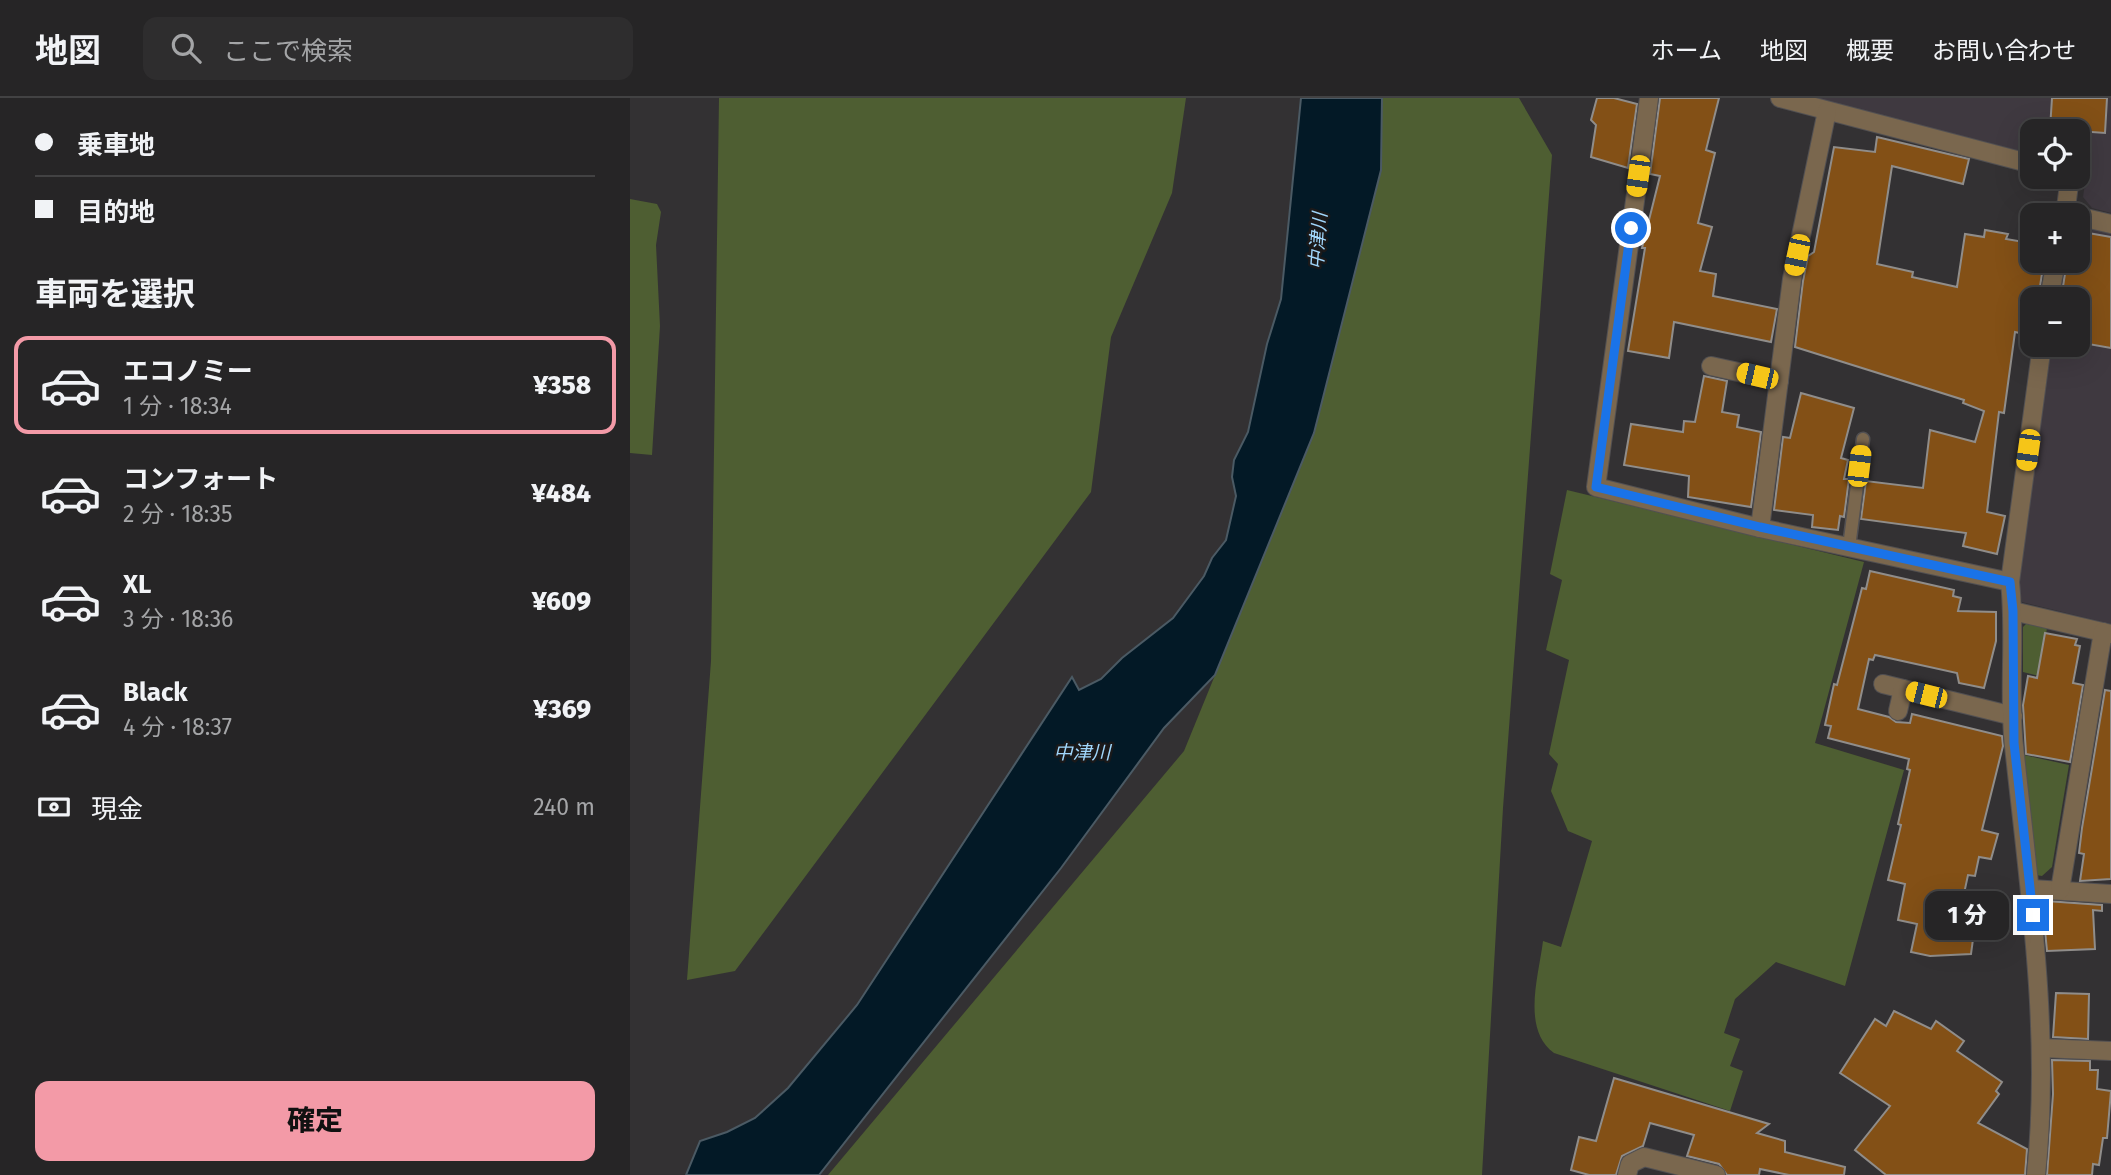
<!DOCTYPE html>
<html lang="ja">
<meta charset="utf-8">
<style>
:root{--surface:#262526;--page:#2e2d2e;--text:#f1f3f6;--muted:#a4a5a7;--line:#424243;--accent:#f39aa7}
body{margin:0;font-family:"Fira Sans","Noto Sans JP",sans-serif;background:var(--page);color:var(--text);height:100vh;display:flex;flex-direction:column;font-size:26px;white-space:nowrap}
*{box-sizing:border-box;margin:0}
p{font-size:23px;color:var(--muted)}
.icon{flex:none;width:38px;height:38px;fill:none;stroke:currentColor;stroke-width:2;stroke-linecap:round;stroke-linejoin:round}
.map{position:relative;flex:1;overflow:hidden}
.panel{display:flex;flex-direction:column;background:var(--surface);width:630px}
.panel>*{flex:none}
.hud{display:grid;align-content:center;height:154px;padding:0 35px;background:var(--surface)}
.controls{position:absolute;left:1390px;top:21px;display:grid;gap:14px}
.controls a{display:grid;place-items:center;width:70px;height:70px;border-radius:14px;background:var(--surface);box-shadow:0 7px 28px #0002,0 0 0 2px var(--line);font-size:35px}
.end{position:absolute;width:32px;height:32px;margin:-16px;border:9px solid #1a73e8;background:#fff;box-shadow:0 0 0 4px #fff}
.from{border-radius:50%}
.bubble{position:absolute;height:49px;border-radius:14px;background:var(--surface);box-shadow:0 7px 28px #0002,0 0 0 2px var(--line);font-size:23px;font-weight:800;line-height:49px;text-align:center}
.car{position:absolute;width:21px;height:42px;margin:-21px -10px;border-radius:9px;box-shadow:0 0 5px 2px #0007;background:linear-gradient(#f5c518 24%,#345 0 40%,#f5c518 0 76%,#345 0 86%,#f5c518 0)}
.hud b{display:flex;align-items:center;gap:24px;height:66px;font-size:26px}
.hud b+b{border-top:2px solid var(--line)}
.hud i{width:18px;height:18px;background:var(--text)}
ul{padding:0;list-style:none}
li{display:flex;align-items:center;gap:21px;height:98px;margin:0 14px 10px;padding:0 21px;border:4px solid transparent;border-radius:14px}
li div{flex:1}
li b{display:block;font-size:26px}
li em{font-style:normal;font-weight:800}
li.current{border-color:var(--accent)}
li>.icon{width:63px;height:63px;stroke-width:1.5}
h2{padding:0 35px;font-size:32px;line-height:84px}
.pay{display:flex;align-items:center;gap:18px;height:77px;padding:0 35px;font-size:26px}
.pay p{margin-inline-start:auto}
.primary-button{display:flex;gap:14px;margin-top:auto;padding:14px 35px}
.primary-button a{flex:1;height:80px;border-radius:14px;background:var(--accent);color:#111;font-size:28px;font-weight:800;line-height:80px;text-align:center}
header{display:flex;align-items:center;gap:42px;box-sizing:border-box;height:98px;padding:0 35px;background:var(--surface);border-bottom:2px solid var(--line)}
header strong{font-size:33px}
nav{display:flex;gap:38px;margin-inline-start:auto;font-size:24px}
.search{width:490px;height:63px;background:var(--page);display:flex;align-items:center;gap:18px;box-sizing:border-box;padding:0 24px;border-radius:14px;color:var(--muted);font-size:26px}
main{display:flex;flex:1;min-height:0}
.map>svg:first-child{display:block}
.built{fill:#3f3940}
.green{fill:#4e5e32}
.water{fill:#031926;stroke:#4b5a64;stroke-width:2}
.building{fill:#835016;stroke:#908d8a;stroke-width:2}
.lines{fill:none;stroke-linecap:round;stroke-linejoin:round}
.lane-casing{stroke:#525052;stroke-width:15}
.street-casing{stroke:#525052;stroke-width:20}
.lane{stroke:#7a674e;stroke-width:12}
.street{stroke:#7a674e;stroke-width:18}
.route{stroke:#1a73e8;stroke-width:9}
.labels{text-anchor:middle;dominant-baseline:central;stroke-width:5;stroke-linejoin:round;paint-order:stroke}
.water-label{font-size:19px;font-style:italic;fill:#a0d6fb;stroke:#1a191a}
</style>
<header>
<strong>地図</strong>
<div class="search"><svg class="icon" aria-label="search" viewBox="0 0 24 24"><circle cx="10" cy="10" r="6"/><path d="M15 15l6 6"/></svg>ここで検索</div>
<nav><a>ホーム</a><a>地図</a><a>概要</a><a>お問い合わせ</a></nav>
</header>
<main>
<section class="panel">
<div class="hud">
<b><i class="from"></i>乗車地</b>
<b><i></i>目的地</b>
</div>
<h2>車両を選択</h2>
<ul>
<li class="current"><svg class="icon" aria-label="car" viewBox="0 0 24 24"><path d="M5 17H2v-5l4-1 3-4h7l3 4 3 1v5h-3M9 17h6M6 11h13"/><circle cx="7" cy="17" r="2"/><circle cx="17" cy="17" r="2"/></svg><div><b>エコノミー</b><p>1 分 · 18:34</p></div><em>¥358</em></li>
<li><svg class="icon" aria-label="car" viewBox="0 0 24 24"><path d="M5 17H2v-5l4-1 3-4h7l3 4 3 1v5h-3M9 17h6M6 11h13"/><circle cx="7" cy="17" r="2"/><circle cx="17" cy="17" r="2"/></svg><div><b>コンフォート</b><p>2 分 · 18:35</p></div><em>¥484</em></li>
<li><svg class="icon" aria-label="car" viewBox="0 0 24 24"><path d="M5 17H2v-5l4-1 3-4h7l3 4 3 1v5h-3M9 17h6M6 11h13"/><circle cx="7" cy="17" r="2"/><circle cx="17" cy="17" r="2"/></svg><div><b>XL</b><p>3 分 · 18:36</p></div><em>¥609</em></li>
<li><svg class="icon" aria-label="car" viewBox="0 0 24 24"><path d="M5 17H2v-5l4-1 3-4h7l3 4 3 1v5h-3M9 17h6M6 11h13"/><circle cx="7" cy="17" r="2"/><circle cx="17" cy="17" r="2"/></svg><div><b>Black</b><p>4 分 · 18:37</p></div><em>¥369</em></li>
</ul>
<div class="pay"><svg class="icon" aria-label="cash" viewBox="0 0 24 24"><path d="M3 7h18v10H3z"/><circle cx="12" cy="12" r="2"/></svg>現金<p>240 m</p></div>
<div class="primary-button"><a>確定</a></div>
</section>
<div class="map">
<svg width="1481" height="1077" viewBox="0 0 1481 1077">
<rect width="100%" height="100%" fill="#333133"/>
<g class="built">
<path d="M 1184,0 L 1481,0 L 1481,115 L 1462,110 L 1453,99 L 1457,71 L 1447,68 L 1447,33 L 1402,33 L 1402,56 Z"/>
<path d="M 1447,124 L 1481,133 L 1481,526 L 1392,504 L 1387,482 L 1421,247 L 1447,247 L 1447,201 L 1427,201 L 1433,163 L 1447,163 Z"/>
</g>
<g class="green">
<path d="M 89,0 L 556,0 L 542,95 L 481,239 L 461,394 L 105,873 L 57,882 L 81,563 Z"/>
<path d="M 752,0 L 889,0 L 922,57 L 873,710 L 852,1077 L 198,1077 L 554,653 L 684,335 L 751,72 Z"/>
<path d="M 0,101 L 27,106 L 31,114 L 26,147 L 30,228 L 22,357 L 0,355 Z"/>
<path d="M 937,392 L 1234,464 L 1185,645 L 1274,672 L 1215,888 L 1146,864 L 1105,901 L 1094,935 L 1110,941 L 1100,968 L 1113,973 L 1100,1013 L 924,955 C 891,931 909,877 913,843 L 931,849 L 962,743 L 938,733 L 921,693 L 928,666 L 919,656 L 939,562 L 916,552 L 932,482 L 920,476 Z"/>
<path d="M 1397,525 L 1417,530 L 1409,578 L 1393,574 L 1393,529 Z"/>
<path d="M 1394,657 L 1439,667 L 1422,769 L 1412,778 L 1406,777 Z"/>
</g>
<path class="water" d="M 671,0 L 752,0 L 751,72 L 684,335 L 585,577 L 534,630 L 431,770 L 189,1077 L 56,1077 L 70,1043 L 97,1034 L 125,1020 L 158,990 L 227,907 L 442,579 L 449,592 L 471,581 L 492,560 L 543,520 L 574,478 L 582,460 L 596,442 L 606,398 L 602,379 L 604,362 L 618,334 L 637,246 L 651,201 Z"/>
<g class="building">
<path d="M 967,0 L 984,0 L 1007,6 L 998,70 L 961,59 L 966,27 L 961,22 Z"/>
<path d="M 1030,0 L 1089,0 L 1076,52 L 1085,55 L 1068,125 L 1082,129 L 1070,173 L 1086,176 L 1083,198 L 1147,211 L 1141,244 L 1044,224 L 1039,260 L 998,253 L 1015,150 L 1012,150 L 1030,78 L 1020,76 Z"/>
<path d="M 1422,0 L 1477,0 L 1475,35 L 1420,31 Z"/>
<path d="M 1247,39 L 1339,61 L 1333,86 L 1262,68 L 1247,166 L 1283,174 L 1282,179 L 1327,189 L 1335,136 L 1354,139 L 1355,132 L 1378,136 L 1376,141 L 1400,145 L 1397,163 L 1414,163 L 1408,201 L 1400,201 L 1394,236 L 1385,234 L 1374,315 L 1369,314 L 1357,414 L 1375,418 L 1367,456 L 1333,448 L 1336,435 L 1231,421 L 1236,383 L 1293,390 L 1300,332 L 1345,344 L 1354,313 L 1333,305 L 1334,302 L 1165,249 L 1173,183 L 1178,158 L 1184,154 L 1204,49 L 1245,54 Z"/>
<path d="M 1447,133 L 1481,139 L 1481,250 L 1447,244 L 1447,201 L 1431,201 L 1437,163 L 1447,163 Z"/>
<path d="M 1074,278 L 1097,283 L 1092,314 L 1109,317 L 1107,329 L 1131,334 L 1121,409 L 1058,399 L 1059,378 L 994,367 L 1001,326 L 1053,334 L 1054,323 L 1065,324 Z"/>
<path d="M 1171,295 L 1224,310 L 1211,360 L 1218,362 L 1214,381 L 1219,381 L 1214,419 L 1210,418 L 1208,432 L 1182,429 L 1183,417 L 1144,412 L 1153,339 L 1160,340 Z"/>
<path d="M 1240,473 L 1324,492 L 1323,498 L 1331,500 L 1328,513 L 1366,514 L 1366,543 L 1354,590 L 1329,585 L 1327,575 L 1245,557 L 1243,562 L 1239,561 L 1228,611 L 1259,619 L 1266,624 L 1280,625 L 1282,616 L 1372,638 L 1373,648 L 1352,732 L 1368,736 L 1361,761 L 1349,759 L 1345,778 L 1338,777 L 1327,828 L 1344,834 L 1341,856 L 1300,858 L 1281,854 L 1287,826 L 1268,822 L 1275,786 L 1258,782 L 1271,727 L 1268,726 L 1280,672 L 1277,671 L 1279,661 L 1198,640 L 1201,628 L 1195,627 L 1204,586 L 1207,587 L 1232,490 L 1236,491 Z"/>
<path d="M 1415,535 L 1447,541 L 1445,547 L 1450,548 L 1443,585 L 1453,587 L 1440,664 L 1396,656 L 1393,607 L 1398,578 L 1407,580 Z"/>
<path d="M 1475,592 L 1481,593 L 1481,781 L 1450,783 L 1454,756 L 1449,755 L 1452,730 Z"/>
<path d="M 1416,803 L 1472,807 L 1472,813 L 1463,812 L 1465,851 L 1417,853 L 1413,812 Z"/>
<path d="M 1426,895 L 1459,896 L 1458,941 L 1423,939 Z"/>
<path d="M 1264,913 L 1301,931 L 1306,923 L 1334,943 L 1327,953 L 1372,984 L 1366,993 L 1369,996 L 1348,1025 L 1397,1051 L 1395,1077 L 1256,1077 L 1225,1052 L 1260,1008 L 1210,975 L 1245,921 L 1256,928 Z"/>
<path d="M 1422,962 L 1460,963 L 1460,972 L 1468,972 L 1467,991 L 1481,993 L 1477,1040 L 1473,1040 L 1469,1067 L 1463,1066 L 1462,1077 L 1417,1077 L 1423,996 Z"/>
<path d="M 984,980 L 1139,1026 L 1127,1035 L 1155,1043 L 1155,1054 L 1215,1069 L 1214,1077 L 1159,1077 L 1130,1071 L 1129,1077 L 1097,1077 L 1089,1066 L 1057,1058 L 1064,1037 L 1020,1025 L 1013,1048 L 992,1058 L 986,1077 L 959,1077 L 941,1072 L 949,1039 L 966,1043 Z"/>
</g>
<g class="lines">
<defs>
<path id="lane" d="M 1219,449 L 1233,341"/>
<g id="street">
<path d="M 1019,0 L 966,389 L 1130,430 L 1380,484"/>
<path d="M 1150,0 L 1402,66"/>
<path d="M 1435,117 L 1440,79"/>
<path d="M 1447,118 L 1481,126"/>
<path d="M 1419,201 L 1426,163"/>
<path d="M 1081,268 L 1149,283"/>
<path d="M 1130,430 L 1162,181 L 1197,13"/>
<path d="M 1383,513 L 1481,536"/>
<path d="M 1253,586 L 1383,618"/>
<path d="M 1268,613 L 1273,591"/>
<path d="M 1401,791 L 1481,796"/>
<path d="M 1430,792 L 1473,534"/>
<path d="M 1411,950 L 1481,953"/>
<path d="M 997,1077 L 1000,1066 L 1014,1059 L 1086,1077"/>
<path d="M 1406,1077 C 1421,934 1399,790 1384,648 C 1378,594 1386,538 1380,484 L 1412,247"/>
</g>
</defs>
<use href="#lane" class="lane-casing"/>
<use href="#street" class="street-casing"/>
<use href="#lane" class="lane"/>
<use href="#street" class="street"/>
</g>
<g class="lines">
<path class="route" d="M 1001,130 L 966,389 L 1130,429 L 1380,484 L 1383,513 L 1384,645 L 1403,817"/>
</g>
<g class="labels">
<g class="water-label">
<text transform="translate(688 143) rotate(-86)">中津川</text>
<text x="452" y="654">中津川</text>
</g>
</g>
</svg>
<div class="controls">
<a><svg class="icon" aria-label="locate" viewBox="0 0 24 24"><circle cx="12" cy="12" r="6"/><path d="M12 2v4M12 18v4M2 12h4M18 12h4"/></svg></a>
<a>+</a>
<a>−</a>
</div>
<i class="end from" style="left:1001px;top:130px"></i>
<i class="end" style="left:1403px;top:817px"></i>
<div class="bubble" style="left:1295px;top:793px;width:84px">1 分</div>
<i class="car" style="left:1008px;top:78px;rotate:188deg"></i>
<i class="car" style="left:1167px;top:157px;rotate:192deg"></i>
<i class="car" style="left:1127px;top:278px;rotate:283deg"></i>
<i class="car" style="left:1398px;top:352px;rotate:188deg"></i>
<i class="car" style="left:1229px;top:368px;rotate:7deg"></i>
<i class="car" style="left:1296px;top:597px;rotate:284deg"></i>
</div>
</main>
